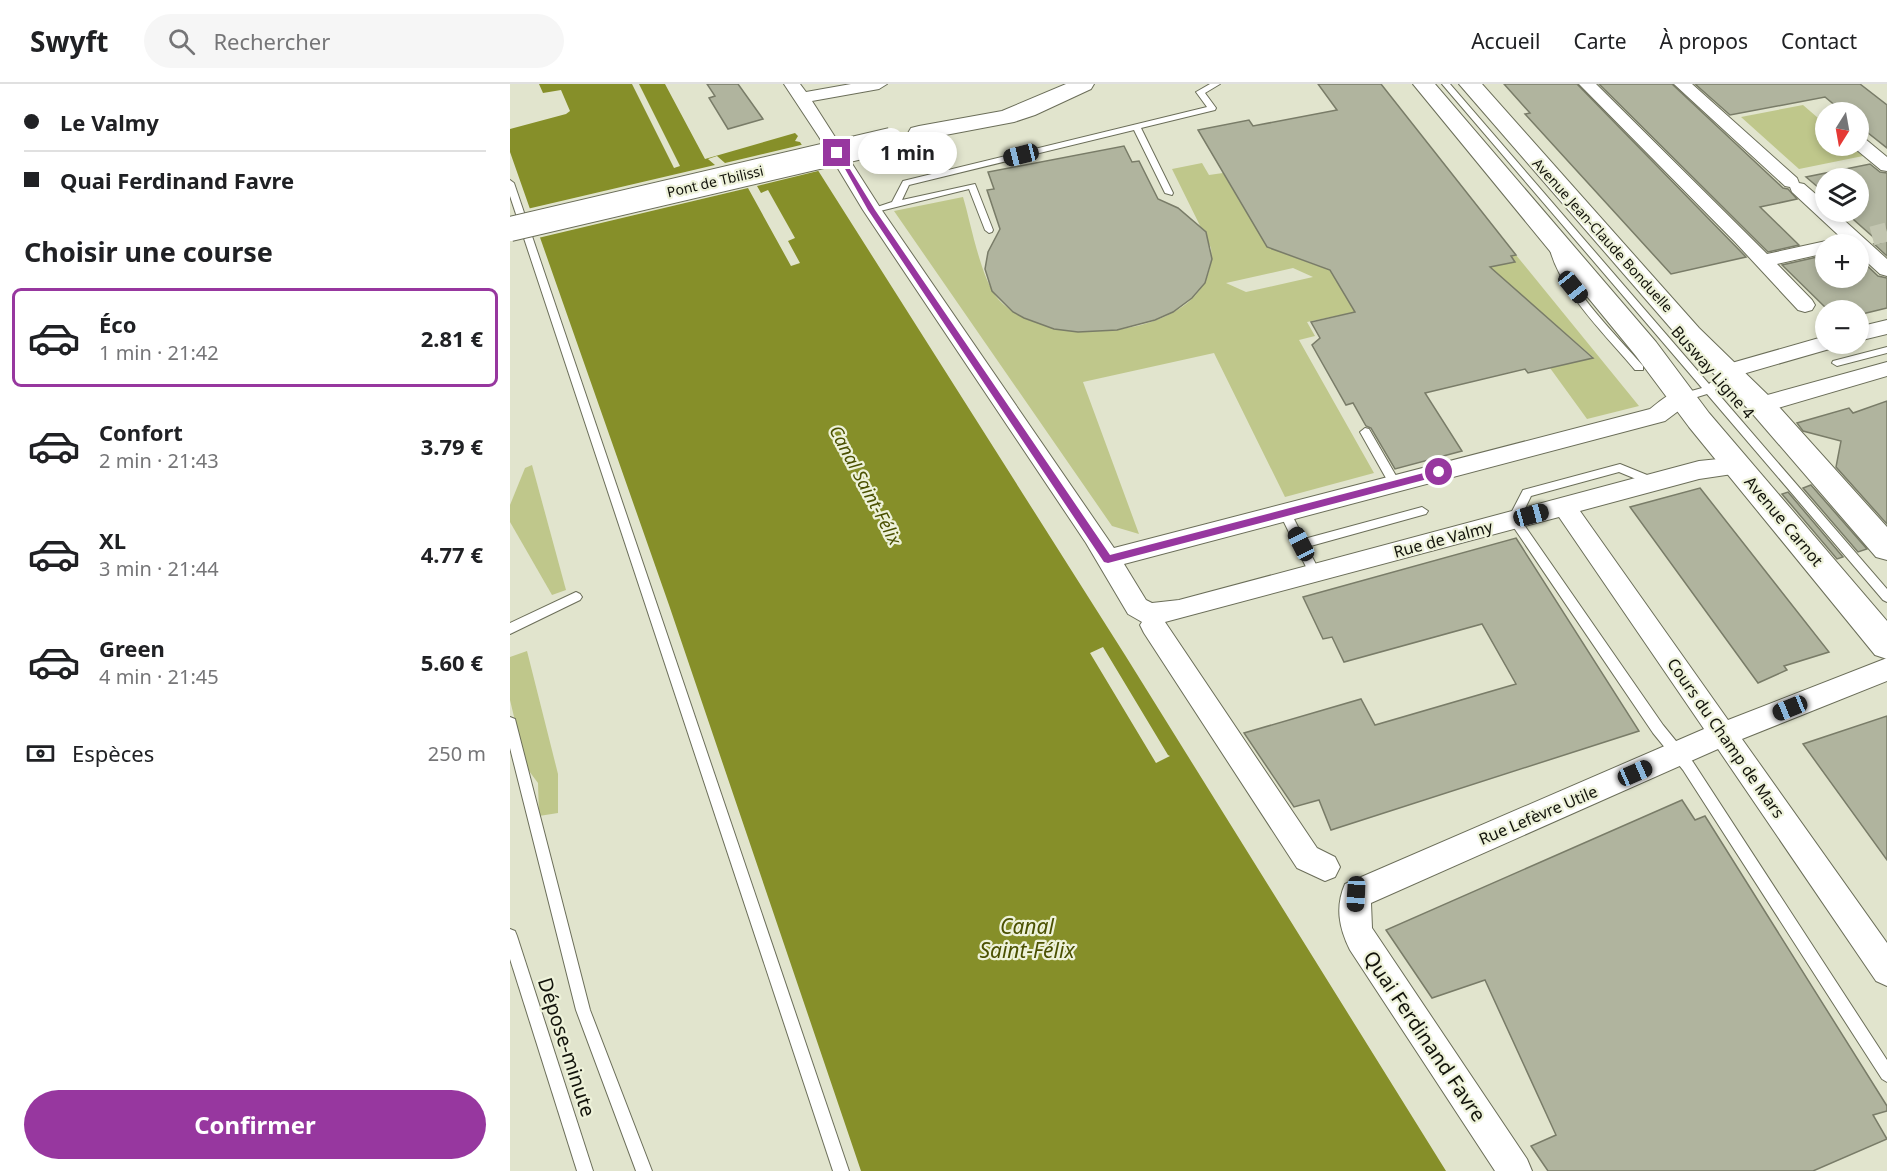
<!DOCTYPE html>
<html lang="fr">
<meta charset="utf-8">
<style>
:root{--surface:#fff;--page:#f6f6f6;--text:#202124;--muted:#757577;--line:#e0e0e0;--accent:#97379f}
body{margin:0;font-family:"Noto Sans",sans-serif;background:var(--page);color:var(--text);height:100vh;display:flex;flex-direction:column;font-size:22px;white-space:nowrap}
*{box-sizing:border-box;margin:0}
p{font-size:20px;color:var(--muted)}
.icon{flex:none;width:33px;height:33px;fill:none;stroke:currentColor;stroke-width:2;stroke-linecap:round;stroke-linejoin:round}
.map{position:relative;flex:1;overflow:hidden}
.drawer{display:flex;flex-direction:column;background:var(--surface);width:510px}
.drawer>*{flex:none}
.hud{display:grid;align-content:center;height:132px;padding:0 24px;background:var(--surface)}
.needle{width:39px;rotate:191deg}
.buttons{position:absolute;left:1305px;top:18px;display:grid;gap:12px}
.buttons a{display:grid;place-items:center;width:54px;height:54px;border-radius:50%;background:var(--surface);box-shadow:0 3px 9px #0003;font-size:30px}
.end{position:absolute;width:27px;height:27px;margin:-14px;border:8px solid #97379f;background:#fff;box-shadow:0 0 0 3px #fff}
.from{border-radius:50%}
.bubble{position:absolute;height:42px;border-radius:21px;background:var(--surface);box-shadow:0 3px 9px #0003;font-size:20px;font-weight:700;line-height:42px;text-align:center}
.car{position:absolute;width:18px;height:36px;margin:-18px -9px;border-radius:8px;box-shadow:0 0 4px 2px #0007;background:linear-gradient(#222 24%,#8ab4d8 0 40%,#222 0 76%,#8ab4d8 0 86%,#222 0)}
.hud b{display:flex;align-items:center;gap:21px;height:57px;font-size:22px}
.hud b+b{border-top:2px solid var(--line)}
.hud i{width:15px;height:15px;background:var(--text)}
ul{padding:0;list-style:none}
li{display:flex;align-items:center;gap:18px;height:99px;margin:0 12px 9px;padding:0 12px;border:3px solid transparent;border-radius:9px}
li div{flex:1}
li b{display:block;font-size:22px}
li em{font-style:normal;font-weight:700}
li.active{border-color:var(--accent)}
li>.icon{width:54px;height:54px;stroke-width:1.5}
h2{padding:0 24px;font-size:27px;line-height:72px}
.pay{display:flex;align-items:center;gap:15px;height:66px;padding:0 24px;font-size:22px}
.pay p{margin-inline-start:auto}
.action{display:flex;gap:12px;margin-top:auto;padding:12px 24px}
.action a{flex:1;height:69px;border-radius:36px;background:var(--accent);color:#fff;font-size:24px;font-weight:700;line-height:69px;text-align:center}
header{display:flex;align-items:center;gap:36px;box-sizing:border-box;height:84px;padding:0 30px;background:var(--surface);border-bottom:2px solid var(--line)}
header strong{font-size:28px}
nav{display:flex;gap:33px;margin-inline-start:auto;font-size:21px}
.search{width:420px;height:54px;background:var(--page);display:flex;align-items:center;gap:15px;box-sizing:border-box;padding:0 21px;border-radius:33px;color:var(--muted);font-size:22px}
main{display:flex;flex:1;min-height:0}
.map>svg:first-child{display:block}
.green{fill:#bfc78b;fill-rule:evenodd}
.water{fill:#868f29}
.pier{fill:#e1e4cd}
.building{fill:#b0b49e;stroke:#797c68;stroke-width:1.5}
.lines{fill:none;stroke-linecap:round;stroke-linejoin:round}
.street-tunnel{stroke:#c2c5b0;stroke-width:19;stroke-dasharray:19 9;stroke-linecap:butt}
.lane-casing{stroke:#6b6e59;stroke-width:2}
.street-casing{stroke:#6b6e59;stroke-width:2}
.secondary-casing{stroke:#6b6e59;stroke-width:2}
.primary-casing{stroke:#6b6e59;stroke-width:2}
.lane{fill:#fff;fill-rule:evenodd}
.street{fill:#fff;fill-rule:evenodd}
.secondary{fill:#fff;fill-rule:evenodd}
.primary{fill:#fff;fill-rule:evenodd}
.primary-bridge-casing{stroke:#6b6e59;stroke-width:26;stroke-linecap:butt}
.primary-bridge{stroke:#fff;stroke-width:24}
.route{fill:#97379f}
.labels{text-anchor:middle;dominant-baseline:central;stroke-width:4.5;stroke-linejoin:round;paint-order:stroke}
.far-street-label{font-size:14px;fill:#12130b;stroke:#eef2da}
.street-label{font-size:16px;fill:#12130b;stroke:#eef2da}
.water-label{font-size:18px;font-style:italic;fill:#4a5001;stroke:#eef2da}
.near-street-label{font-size:20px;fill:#12130b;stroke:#eef2da}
.near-water-label{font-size:21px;font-style:italic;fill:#4a5001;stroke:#eef2da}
</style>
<header>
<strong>Swyft</strong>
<div class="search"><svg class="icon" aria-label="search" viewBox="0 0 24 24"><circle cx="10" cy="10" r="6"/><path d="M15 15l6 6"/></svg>Rechercher</div>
<nav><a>Accueil</a><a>Carte</a><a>À propos</a><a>Contact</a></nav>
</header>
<main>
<section class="drawer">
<div class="hud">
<b><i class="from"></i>Le Valmy</b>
<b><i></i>Quai Ferdinand Favre</b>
</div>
<h2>Choisir une course</h2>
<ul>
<li class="active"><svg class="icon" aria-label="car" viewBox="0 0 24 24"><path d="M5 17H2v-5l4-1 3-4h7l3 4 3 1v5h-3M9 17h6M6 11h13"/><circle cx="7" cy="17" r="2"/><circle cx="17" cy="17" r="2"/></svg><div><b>Éco</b><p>1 min · 21:42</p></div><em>2.81 €</em></li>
<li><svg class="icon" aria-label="car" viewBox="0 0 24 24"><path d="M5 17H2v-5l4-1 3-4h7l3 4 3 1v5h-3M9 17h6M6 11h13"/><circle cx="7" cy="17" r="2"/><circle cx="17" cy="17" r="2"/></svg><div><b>Confort</b><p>2 min · 21:43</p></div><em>3.79 €</em></li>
<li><svg class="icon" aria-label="car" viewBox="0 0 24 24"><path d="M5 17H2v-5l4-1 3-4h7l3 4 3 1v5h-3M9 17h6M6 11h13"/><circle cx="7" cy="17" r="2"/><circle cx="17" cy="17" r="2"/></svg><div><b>XL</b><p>3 min · 21:44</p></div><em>4.77 €</em></li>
<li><svg class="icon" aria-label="car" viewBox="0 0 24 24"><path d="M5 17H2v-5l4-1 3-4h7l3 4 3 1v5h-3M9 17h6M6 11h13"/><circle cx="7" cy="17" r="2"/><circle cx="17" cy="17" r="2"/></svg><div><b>Green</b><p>4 min · 21:45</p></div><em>5.60 €</em></li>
</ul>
<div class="pay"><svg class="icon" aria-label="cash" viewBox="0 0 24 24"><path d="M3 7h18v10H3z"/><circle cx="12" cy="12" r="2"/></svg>Espèces<p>250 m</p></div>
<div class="action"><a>Confirmer</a></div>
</section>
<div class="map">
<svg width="1377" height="1087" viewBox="0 0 1377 1087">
<rect width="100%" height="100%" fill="#e1e4cd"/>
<g class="green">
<path d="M 1293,21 L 1315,40 L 1316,62 L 1340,62 L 1353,72 L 1289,85 L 1231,33 Z"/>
<path d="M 692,79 L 699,91 L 713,89 L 757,163 L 808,182 L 813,175 L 845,228 L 797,238 L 805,252 L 789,256 L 864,389 L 775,413 L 704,269 L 573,298 L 629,450 L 602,442 L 384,127 L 453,113 C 461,139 471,197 489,216 C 538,269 710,255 701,164 L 662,85 ZM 783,184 L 803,193 L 736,208 L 716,199 Z"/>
<path d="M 1006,171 L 1129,322 L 1077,335 L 1040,284 L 1083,273 L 987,190 L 956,182 Z"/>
<path d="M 22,381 L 56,506 L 42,511 L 0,438 L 0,421 L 15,384 Z"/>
<path d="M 17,567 L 48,690 L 48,729 L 29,732 L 28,699 L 16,683 L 0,616 L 0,573 Z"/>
</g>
<path class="water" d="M 29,0 L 122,0 L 164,84 L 170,82 L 129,0 L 155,0 L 195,75 L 285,49 L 288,52 L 285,57 L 290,58 L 615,571 L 936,1087 L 351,1087 L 159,521 L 0,68 L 0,45 L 56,30 L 60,27 L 51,6 L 33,9 Z"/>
<g class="pier">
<path d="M 295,60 L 312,86 L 247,102 L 251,109 L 258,106 L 285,154 L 278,157 L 290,179 L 281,182 L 238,104 L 28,154 L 17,125 L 205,81 L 198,75 L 207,72 L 215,79 Z"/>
<path d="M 593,563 L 658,671 L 660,672 L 646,679 L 580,569 Z"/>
</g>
<g class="building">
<path d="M 197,0 L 228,0 L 253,35 L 218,45 L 199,14 L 205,12 Z"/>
<path d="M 808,0 L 871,0 L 1006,171 L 1001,172 L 1005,178 L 980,183 L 1083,274 L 1018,289 L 1015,285 L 915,309 L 952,367 L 885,385 L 861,344 L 856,342 L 843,319 L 836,321 L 802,261 L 810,254 L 801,238 L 845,228 L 820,186 L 757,163 L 688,46 L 739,36 L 743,42 L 827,26 Z"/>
<path d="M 994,0 L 1067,0 L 1236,173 L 1161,190 L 1015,30 L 1020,29 Z"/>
<path d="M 1089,0 L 1162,0 L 1273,104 L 1278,105 L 1287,115 L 1250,123 L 1289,161 L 1258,168 Z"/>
<path d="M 1185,0 L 1350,0 L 1377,21 L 1377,64 L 1348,41 L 1348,28 L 1333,28 L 1315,13 L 1220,31 Z"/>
<path d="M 614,62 L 622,78 L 629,77 L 648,115 L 668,124 L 696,148 L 702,175 L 695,199 L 682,214 L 663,228 L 645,236 L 607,246 L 568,248 L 544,245 L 514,234 L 503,228 L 482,207 L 475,185 L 478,168 L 490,145 L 477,106 L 484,105 L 478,88 Z"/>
<path d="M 1360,80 L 1370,88 L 1377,89 L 1377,172 L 1364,160 L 1370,159 L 1335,128 L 1348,128 L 1348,94 L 1316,94 L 1316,110 L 1296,93 Z"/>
<path d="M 1316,171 L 1316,194 L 1348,194 L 1348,173 L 1368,192 L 1377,194 L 1377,224 L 1348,231 L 1348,226 L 1318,226 L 1272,181 Z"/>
<path d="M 1377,317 L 1377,440 L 1326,383 L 1331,357 L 1293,347 L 1287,339 L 1339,324 L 1343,329 Z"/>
<path d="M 1301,401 L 1357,465 L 1348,468 L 1293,404 Z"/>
<path d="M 1190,404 L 1319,568 L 1274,582 L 1277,586 L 1248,599 L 1120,423 Z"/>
<path d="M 1278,408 L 1333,473 L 1327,475 L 1272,410 Z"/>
<path d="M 1006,454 L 1129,647 L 821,746 L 809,716 L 784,723 L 734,649 L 851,615 L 865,641 L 1006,600 L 972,540 L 834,578 L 822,553 L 813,555 L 793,513 Z"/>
<path d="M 1377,632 L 1377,776 L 1293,660 Z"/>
<path d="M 1172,716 L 1185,736 L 1195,732 L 1377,1022 L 1377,1027 L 1363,1031 L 1377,1055 L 1303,1087 L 1038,1087 L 1021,1062 L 1046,1051 L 975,896 L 922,914 L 876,846 Z"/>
</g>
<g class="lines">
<path class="street-tunnel" d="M 1362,152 L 1377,148"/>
<defs>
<g id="lane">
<path d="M 700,0 L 710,0 L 695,9 L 706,24 L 705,26 L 631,44 L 663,109 L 662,111 L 655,109 L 624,46 L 399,101 L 392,116 L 465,100 L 483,146 L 482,148 L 479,149 L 475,146 L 459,105 L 362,129 L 358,126 L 382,118 L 393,97 L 697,23 L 686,8 Z"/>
<path d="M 932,0 L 940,0 L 1199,300 L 1215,285 L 1223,285 L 1223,289 L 1205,306 L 1377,505 L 1377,518 L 1373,516 L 1197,310 L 1171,318 L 1167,317 L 1167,311 L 1192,304 Z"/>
<path d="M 0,96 L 4,99 L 339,1087 L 323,1087 L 0,112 Z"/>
<path d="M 1042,154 L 1046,157 C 1055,203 1103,247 1133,282 L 1133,286 L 1125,286 C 1095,250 1046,204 1038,157 Z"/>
<path d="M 1377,263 L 1377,269 L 1327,282 L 1322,279 L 1323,277 Z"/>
<path d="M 855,344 L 859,345 L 889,397 L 890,400 L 889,403 L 881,403 L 850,348 Z"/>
<path d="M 1110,380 L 1147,395 L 1148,398 L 1143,402 L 1109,388 L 1021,412 L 1010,435 L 1153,641 L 1183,678 L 1377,976 L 1377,998 L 1372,995 L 1173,686 L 1143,649 L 998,435 L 1013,406 Z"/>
<path d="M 912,423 L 918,427 L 916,430 L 797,463 L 811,490 L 809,493 L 801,493 L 769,428 L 775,424 L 779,425 L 794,455 Z"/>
<path d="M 66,508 L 70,510 L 72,513 L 70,516 L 0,550 L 0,539 Z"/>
<path d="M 0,633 L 5,635 L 6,639 L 80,926 L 142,1087 L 126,1087 L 66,926 L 0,664 Z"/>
<path d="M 0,845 L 5,847 L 7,852 L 83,1087 L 67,1087 L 0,875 Z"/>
</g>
<g id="street">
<path d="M 274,0 L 290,0 L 296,8 L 341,0 L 377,0 L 369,5 L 302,17 L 371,125 L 604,464 L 1140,325 C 1152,316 1163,304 1179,309 L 1182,314 L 1179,319 L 1155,337 L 614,480 L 636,516 L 642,519 L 669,516 L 1189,377 L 1228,373 L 1236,376 L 1239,382 L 1236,388 L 1189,395 L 1070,427 L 1218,636 L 1377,574 L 1377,597 L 1232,655 L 1377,859 L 1377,902 L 1366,897 L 1208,665 L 861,819 L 862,844 L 1017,1075 L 1022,1087 L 985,1087 L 840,866 C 829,844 825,823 835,800 L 1194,645 L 1049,433 L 655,538 L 807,764 L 825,773 L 830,783 L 825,793 L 815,797 L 787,784 L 634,549 L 630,541 L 632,538 L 618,530 L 576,459 L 353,126 L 309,53 Z"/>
<path d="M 1069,0 L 1086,0 L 1257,170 L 1316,157 L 1323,159 L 1324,160 L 1316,160 L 1316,169 L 1267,180 L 1302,216 L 1305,221 L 1302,226 L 1295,228 L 1288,226 L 1225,158 Z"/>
<path d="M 1164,0 L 1182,0 L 1287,94 L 1289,99 L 1294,100 L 1316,119 L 1316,128 L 1325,128 L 1377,175 L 1377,192 L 1370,190 L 1348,170 L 1348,160 L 1338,160 L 1282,108 L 1280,103 L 1275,102 Z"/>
<path d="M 1348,53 L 1354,54 L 1377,73 L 1377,87 L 1371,86 L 1342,62 L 1348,62 Z"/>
<path d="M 1377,236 L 1377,250 L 1348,257 L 1348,243 Z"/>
<path d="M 1316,252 L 1316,260 L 1326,260 L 1323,264 L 1219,294 L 1211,292 L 1208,287 L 1211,282 Z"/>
<path d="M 1377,278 L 1377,292 L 1251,329 L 1243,327 L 1240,321 L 1243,315 Z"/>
</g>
<g id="secondary">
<path d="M 903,0 L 925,0 L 1146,258 L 1199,329 L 1377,537 L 1377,575 L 1365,571 L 1179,343 L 1126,272 Z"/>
<path d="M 949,0 L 972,0 L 1189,244 L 1261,314 L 1377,443 L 1377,476 L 1366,473 L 1241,328 L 1171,256 Z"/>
</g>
<path id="primary" d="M 556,0 L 584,0 L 581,5 L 525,31 L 504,38 L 409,56 L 401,54 L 398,49 L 401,44 L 409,42 L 492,27 Z"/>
</defs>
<use href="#lane" class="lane-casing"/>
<use href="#street" class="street-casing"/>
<use href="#secondary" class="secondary-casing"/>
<use href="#primary" class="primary-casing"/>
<use href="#lane" class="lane"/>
<use href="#street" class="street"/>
<use href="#secondary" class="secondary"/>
<use href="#primary" class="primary"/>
<defs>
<path id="primary-bridge" d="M 0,145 L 381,56"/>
</defs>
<use href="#primary-bridge" class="primary-bridge-casing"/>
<use href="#primary-bridge" class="primary-bridge"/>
</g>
<path class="route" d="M 325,67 L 330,69 L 365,126 L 600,471 L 929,385 L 933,388 L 929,392 L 598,479 L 594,478 L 358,126 Z"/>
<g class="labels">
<g class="far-street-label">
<text transform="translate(205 97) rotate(-13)">Pont de Tbilissi</text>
<text transform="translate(1093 151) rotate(48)">Avenue Jean-Claude Bonduelle</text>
</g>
<g class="street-label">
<text transform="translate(1203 288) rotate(49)">Busway Ligne 4</text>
<text transform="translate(1274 437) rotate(50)">Avenue Carnot</text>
<text transform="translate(933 455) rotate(-15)">Rue de Valmy</text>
<text transform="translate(1216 654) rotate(55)">Cours du Champ de Mars</text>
<text transform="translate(1028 731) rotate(-23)">Rue Lefèvre Utile</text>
</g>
<g class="water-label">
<text transform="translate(356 401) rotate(62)">Canal Saint-Félix</text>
</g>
<g class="near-street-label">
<text transform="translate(915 952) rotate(56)">Quai Ferdinand Favre</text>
<text transform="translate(57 963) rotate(72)">Dépose-minute</text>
</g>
<g class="near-water-label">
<text x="517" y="842">Canal<tspan x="517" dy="24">Saint-Félix</tspan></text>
</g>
</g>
</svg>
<div class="buttons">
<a><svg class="needle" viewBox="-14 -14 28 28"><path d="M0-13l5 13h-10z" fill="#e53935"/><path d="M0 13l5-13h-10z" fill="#757577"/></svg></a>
<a><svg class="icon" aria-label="layers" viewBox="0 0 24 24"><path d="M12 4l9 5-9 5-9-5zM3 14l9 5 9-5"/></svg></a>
<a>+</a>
<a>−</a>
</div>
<i class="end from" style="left:929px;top:388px"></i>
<i class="end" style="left:327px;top:69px"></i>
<div class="bubble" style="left:348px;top:48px;width:99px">1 min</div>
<i class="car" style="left:511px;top:71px;rotate:256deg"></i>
<i class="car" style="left:1063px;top:203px;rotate:141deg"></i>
<i class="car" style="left:1021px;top:431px;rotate:75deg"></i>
<i class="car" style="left:791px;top:460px;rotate:333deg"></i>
<i class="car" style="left:1280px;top:624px;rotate:248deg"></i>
<i class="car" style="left:1125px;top:689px;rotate:66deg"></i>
<i class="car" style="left:846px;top:810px;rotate:183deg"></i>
</div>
</main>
